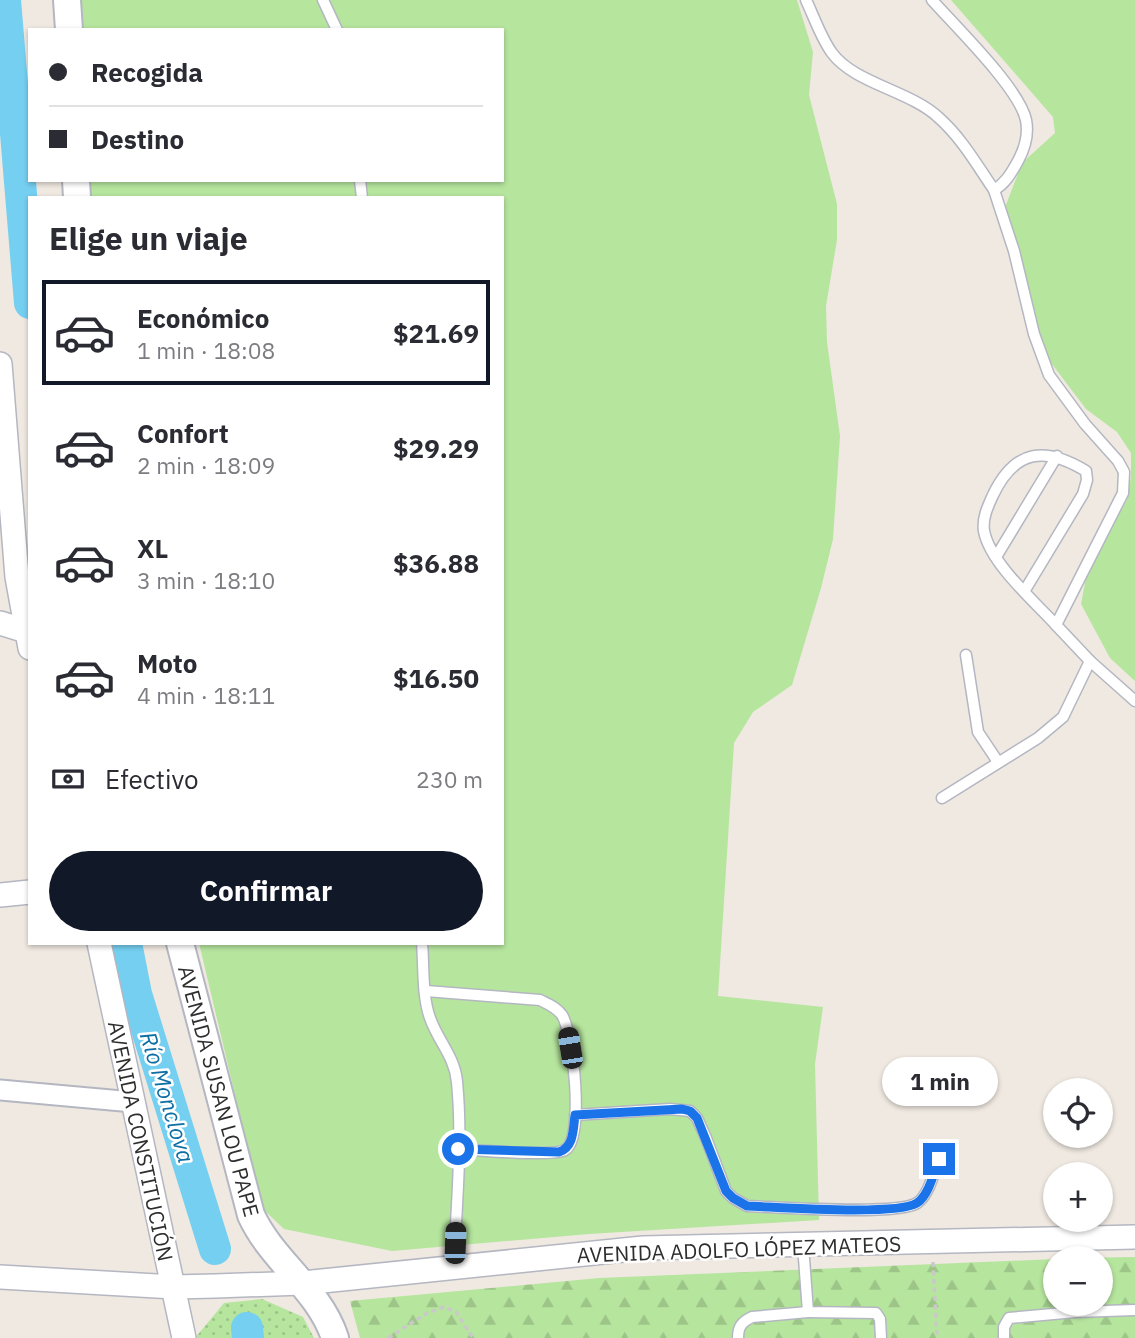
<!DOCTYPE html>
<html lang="es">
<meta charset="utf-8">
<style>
:root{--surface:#fff;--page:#f7f7f7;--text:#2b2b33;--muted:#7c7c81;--line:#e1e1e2;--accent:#111827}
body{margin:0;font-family:"IBM Plex Sans",sans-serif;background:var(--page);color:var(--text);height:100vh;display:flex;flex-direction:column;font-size:26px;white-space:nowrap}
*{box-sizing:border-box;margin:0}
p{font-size:23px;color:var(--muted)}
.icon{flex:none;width:38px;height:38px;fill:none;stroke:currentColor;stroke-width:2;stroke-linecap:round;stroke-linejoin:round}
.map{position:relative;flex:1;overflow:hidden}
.details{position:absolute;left:28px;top:196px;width:476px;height:749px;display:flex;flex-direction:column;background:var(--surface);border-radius:0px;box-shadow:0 2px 5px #0004}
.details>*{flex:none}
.hud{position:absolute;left:28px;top:28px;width:476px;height:154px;border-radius:0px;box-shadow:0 2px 5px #0004;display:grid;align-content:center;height:154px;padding:0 21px;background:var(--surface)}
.tools{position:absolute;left:1043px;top:1078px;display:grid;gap:14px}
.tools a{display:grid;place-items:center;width:70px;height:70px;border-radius:50%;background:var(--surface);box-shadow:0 2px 5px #0004;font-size:35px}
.end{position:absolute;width:32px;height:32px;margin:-16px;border:9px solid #1a73e8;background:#fff;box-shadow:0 0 0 4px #fff}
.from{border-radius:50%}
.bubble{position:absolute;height:49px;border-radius:24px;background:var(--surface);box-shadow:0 2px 5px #0004;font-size:23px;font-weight:700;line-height:49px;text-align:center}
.car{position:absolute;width:21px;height:42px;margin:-21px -10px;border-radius:9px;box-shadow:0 0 5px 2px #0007;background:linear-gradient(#222 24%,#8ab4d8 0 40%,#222 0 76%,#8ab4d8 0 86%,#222 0)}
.hud b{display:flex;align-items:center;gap:24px;height:66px;font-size:26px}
.hud b+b{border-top:2px solid var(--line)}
.hud i{width:18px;height:18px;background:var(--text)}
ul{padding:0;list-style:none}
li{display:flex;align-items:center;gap:21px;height:105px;margin:0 14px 10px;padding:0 7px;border:4px solid transparent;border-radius:0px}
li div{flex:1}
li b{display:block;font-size:26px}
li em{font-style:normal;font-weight:700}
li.selected{border-color:var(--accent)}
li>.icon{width:63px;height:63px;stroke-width:1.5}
h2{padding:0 21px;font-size:32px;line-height:84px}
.pay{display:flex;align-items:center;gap:18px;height:77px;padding:0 21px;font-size:26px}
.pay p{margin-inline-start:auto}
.cta{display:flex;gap:14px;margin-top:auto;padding:14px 21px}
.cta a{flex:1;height:80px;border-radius:42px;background:var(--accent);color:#fff;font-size:28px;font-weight:700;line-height:80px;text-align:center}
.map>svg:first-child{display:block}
.grass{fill:#b6e59e}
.forest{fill:url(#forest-firs)}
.park{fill:url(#park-dots)}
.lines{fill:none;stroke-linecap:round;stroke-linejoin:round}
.river{stroke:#75cff0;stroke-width:32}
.service-casing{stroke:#b4b7c1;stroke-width:13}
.minor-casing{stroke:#b4b7c1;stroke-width:23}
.tertiary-casing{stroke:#b4b7c1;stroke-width:26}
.secondary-casing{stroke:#b4b7c1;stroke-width:30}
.path{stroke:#c9c9c9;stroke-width:3.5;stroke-dasharray:5 3.5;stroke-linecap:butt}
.service{stroke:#fff;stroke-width:10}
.minor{stroke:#fff;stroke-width:19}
.tertiary{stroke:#fff;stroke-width:23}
.secondary{stroke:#fff;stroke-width:26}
.route{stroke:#1a73e8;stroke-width:9}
.labels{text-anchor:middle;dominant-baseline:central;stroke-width:5;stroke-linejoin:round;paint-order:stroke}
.street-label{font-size:21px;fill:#2e2e2e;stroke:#fff}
.water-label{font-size:23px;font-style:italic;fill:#0d6fa3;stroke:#fff}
</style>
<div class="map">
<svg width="1135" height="1338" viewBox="0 0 1135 1338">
<defs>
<pattern id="forest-firs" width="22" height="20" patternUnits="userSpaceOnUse" patternTransform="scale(1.75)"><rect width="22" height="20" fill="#b6e59e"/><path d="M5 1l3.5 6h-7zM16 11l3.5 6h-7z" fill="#9dc588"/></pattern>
<pattern id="park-dots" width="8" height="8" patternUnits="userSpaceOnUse" patternTransform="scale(1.75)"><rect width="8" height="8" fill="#b6e59e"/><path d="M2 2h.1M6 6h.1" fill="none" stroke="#9dc588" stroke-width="1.8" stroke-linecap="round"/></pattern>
</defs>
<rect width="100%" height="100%" fill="#efe9e1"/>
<g class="grass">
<path d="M 82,0 L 797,0 L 813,52 L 809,95 L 837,204 L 837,240 L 826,306 L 827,342 L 840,436 L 833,539 L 821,588 L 792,685 L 753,712 L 734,743 L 718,996 L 823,1007 L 815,1064 L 819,1220 L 589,1234 L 392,1251 L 284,1229 L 265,1211 L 259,1196 L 199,943 L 502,943 L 502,198 L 91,198 L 89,180 L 502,180 L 502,30 L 81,30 Z"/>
<path d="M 951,0 L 1135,0 L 1135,681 L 1110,658 L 1081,604 L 1088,567 L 1127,500 L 1131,477 L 1131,453 L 1117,432 L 1086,409 L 1042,351 L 1004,210 L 1022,163 L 1055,133 L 1053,117 Z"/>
</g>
<path class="forest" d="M 1135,1257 L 1135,1338 L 360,1338 L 350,1301 L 599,1278 L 1055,1259 L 1055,1304 L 1101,1304 L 1101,1258 L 1070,1258 Z"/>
<path class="park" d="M 262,1299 L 303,1317 L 314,1338 L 195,1338 L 224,1303 Z"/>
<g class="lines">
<g class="river">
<path d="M 5,0 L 30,303"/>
<path d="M 126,943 L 136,994 L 215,1249"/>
<path d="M 247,1328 L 248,1338"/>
</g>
<defs>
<g id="service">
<path d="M 323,0 L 337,30"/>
<path d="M 806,0 C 814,17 821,38 832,53 C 854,83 910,91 938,117 C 961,137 977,165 994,190"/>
<path d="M 932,0 C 956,27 1019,88 1026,120 C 1029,135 1025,148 1018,161 C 1011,173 1006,183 994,190 L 1014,251 L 1034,334 L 1049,375 L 1085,424 L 1118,461 L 1124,472 L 1123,493 L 1056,625 L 1090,661 L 1135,701"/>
<path d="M 360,180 L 362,198"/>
<path d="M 996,557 L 1057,456"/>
<path d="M 1025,590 L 1083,494 L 1087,480 L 1086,471 C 1045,446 1015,449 993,495 C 988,506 982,518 984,531 C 990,563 1034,601 1056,625"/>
<path d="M 966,655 L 978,732 L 998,762"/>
<path d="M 942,798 L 1038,738 L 1063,717 L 1090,661"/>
<path d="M 422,943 C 424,967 422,996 430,1018 C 438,1041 455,1057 457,1082 C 463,1143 456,1206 454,1267"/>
<path d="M 426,991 L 540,1000 C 548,1004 556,1007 562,1015 C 573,1032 585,1138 565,1150 C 552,1157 477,1150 458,1149"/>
<path d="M 575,1115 L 670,1109 L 690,1111 L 697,1118 L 706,1138 L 726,1191 L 733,1198 L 747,1206 C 777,1207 897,1216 917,1203 C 929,1195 934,1172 939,1159"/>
<path d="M 1072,1239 L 1072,1258"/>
<path d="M 803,1245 L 808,1312 L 876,1313 L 880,1319 L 881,1338"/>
<path d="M 1074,1304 L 1075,1312 L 1135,1310"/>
<path d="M 738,1338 C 738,1326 742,1322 752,1317 L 808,1312"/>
<path d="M 1004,1338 L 1004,1327 L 1009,1318 L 1075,1312"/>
</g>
<path id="minor" d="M 0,1090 L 133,1102"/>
<g id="tertiary">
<path d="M 0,364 L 17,577 L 30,648"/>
<path d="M 0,623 L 26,631"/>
<path d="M 0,895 L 30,892"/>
<path d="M 99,943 L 184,1338"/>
<path d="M 0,1277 L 174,1287 L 215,1286 L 303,1283 L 643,1248 L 1135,1237"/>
</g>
<g id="secondary">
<path d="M 67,0 L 69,30"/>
<path d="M 76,180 L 77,198"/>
<path d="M 180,943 L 251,1215 C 272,1261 319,1289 335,1338"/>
</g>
</defs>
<use href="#service" class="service-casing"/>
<use href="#minor" class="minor-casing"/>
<use href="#tertiary" class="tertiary-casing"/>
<use href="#secondary" class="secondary-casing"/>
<g class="path">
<path d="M 933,1262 L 937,1338"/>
<path d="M 388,1338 L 427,1313 L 444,1307 L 456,1312 L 473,1338"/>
</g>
<use href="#service" class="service"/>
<use href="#minor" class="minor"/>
<use href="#tertiary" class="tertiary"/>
<use href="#secondary" class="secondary"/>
</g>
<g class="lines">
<path class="route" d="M 458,1149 L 559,1152 C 574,1147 573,1130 575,1115 L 682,1109 L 690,1111 L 697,1118 L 726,1191 L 733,1198 L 747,1206 C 777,1207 897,1216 917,1203 C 929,1195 934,1172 939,1159"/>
</g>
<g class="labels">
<g class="street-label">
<text transform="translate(219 1091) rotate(75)">AVENIDA SUSAN LOU PAPE</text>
<text transform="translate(141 1141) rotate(78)">AVENIDA CONSTITUCIÓN</text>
<text transform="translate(739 1249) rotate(-2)">AVENIDA ADOLFO LÓPEZ MATEOS</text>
</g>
<g class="water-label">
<text transform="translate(168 1097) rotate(73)">Río Monclova</text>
</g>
</g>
</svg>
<div class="tools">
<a><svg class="icon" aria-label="locate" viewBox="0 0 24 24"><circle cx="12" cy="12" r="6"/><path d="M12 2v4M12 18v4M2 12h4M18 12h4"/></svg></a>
<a>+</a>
<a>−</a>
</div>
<i class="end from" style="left:458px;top:1149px"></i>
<i class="end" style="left:939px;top:1159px"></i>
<div class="bubble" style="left:882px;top:1057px;width:116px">1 min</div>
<i class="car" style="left:570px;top:1048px;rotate:351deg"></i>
<i class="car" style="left:455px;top:1243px;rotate:2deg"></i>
<div class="hud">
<b><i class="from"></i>Recogida</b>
<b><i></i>Destino</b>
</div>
<section class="details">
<h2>Elige un viaje</h2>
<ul>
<li class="selected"><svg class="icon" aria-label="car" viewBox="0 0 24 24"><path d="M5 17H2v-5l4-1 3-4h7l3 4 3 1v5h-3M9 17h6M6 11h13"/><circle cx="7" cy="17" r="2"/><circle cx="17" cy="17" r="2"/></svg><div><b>Económico</b><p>1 min · 18:08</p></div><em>$21.69</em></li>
<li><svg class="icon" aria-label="car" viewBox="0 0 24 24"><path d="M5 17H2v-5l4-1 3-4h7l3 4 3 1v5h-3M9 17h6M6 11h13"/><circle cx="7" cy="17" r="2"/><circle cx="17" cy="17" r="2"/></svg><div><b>Confort</b><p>2 min · 18:09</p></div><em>$29.29</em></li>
<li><svg class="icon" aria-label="car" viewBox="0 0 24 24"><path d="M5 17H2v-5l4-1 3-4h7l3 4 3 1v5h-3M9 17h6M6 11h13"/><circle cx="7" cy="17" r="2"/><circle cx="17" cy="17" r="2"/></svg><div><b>XL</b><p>3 min · 18:10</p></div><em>$36.88</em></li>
<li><svg class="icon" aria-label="car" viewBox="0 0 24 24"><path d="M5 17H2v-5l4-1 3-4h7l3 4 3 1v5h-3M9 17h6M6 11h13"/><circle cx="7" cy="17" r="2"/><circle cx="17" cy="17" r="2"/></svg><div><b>Moto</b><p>4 min · 18:11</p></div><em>$16.50</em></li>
</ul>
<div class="pay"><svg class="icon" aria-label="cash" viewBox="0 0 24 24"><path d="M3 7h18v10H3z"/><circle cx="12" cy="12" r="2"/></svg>Efectivo<p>230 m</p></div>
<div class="cta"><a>Confirmar</a></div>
</section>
</div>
